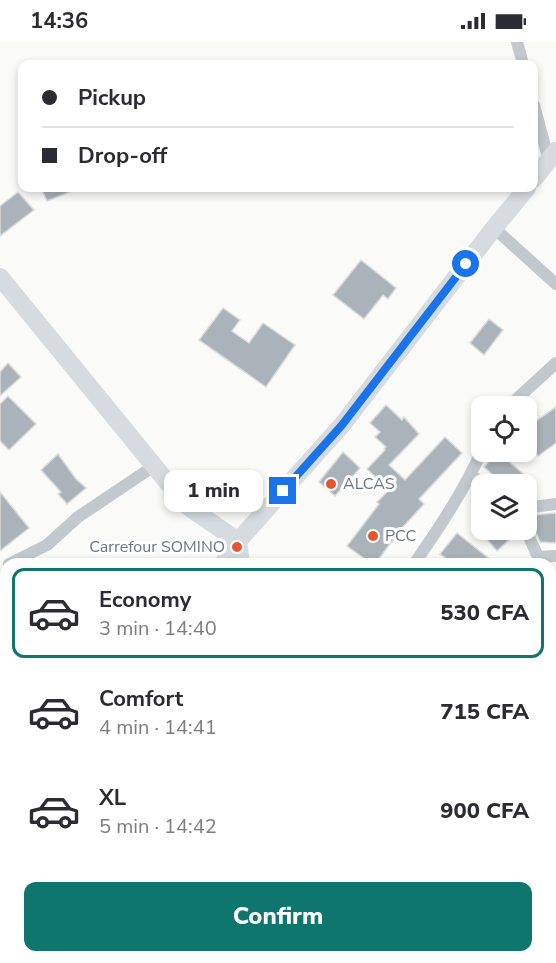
<!DOCTYPE html>
<meta charset="utf-8">
<style>
:root{--surface:#fff;--page:#f2f2f3;--text:#2b2b33;--muted:#7c7c81;--line:#e1e1e2;--accent:#0f766e}
body{margin:0;font-family:"Nunito Sans",sans-serif;background:var(--page);color:var(--text);height:100vh;display:flex;flex-direction:column;font-size:22px;white-space:nowrap}
*{box-sizing:border-box;margin:0}
p{font-size:20px;color:var(--muted)}
.icon{flex:none;width:33px;height:33px;fill:none;stroke:currentColor;stroke-width:2;stroke-linecap:round;stroke-linejoin:round}
.map{position:relative;flex:1;overflow:hidden}
.sheet{position:absolute;left:0px;top:516px;width:556px;height:405px;display:flex;flex-direction:column;background:var(--surface);border-radius:18px 18px 0 0;box-shadow:0 3px 9px #0003}
.sheet>*{flex:none}
.hud{position:absolute;left:18px;top:18px;width:520px;height:132px;border-radius:12px;box-shadow:0 3px 9px #0003;display:grid;align-content:center;height:132px;padding:0 24px;background:var(--surface)}
.controls{position:absolute;left:471px;top:354px;display:grid;gap:12px}
.controls a{display:grid;place-items:center;width:66px;height:66px;border-radius:12px;background:var(--surface);box-shadow:0 3px 9px #0003;font-size:30px}
.end{position:absolute;width:27px;height:27px;margin:-14px;border:8px solid #1a73e8;background:#fff;box-shadow:0 0 0 3px #fff}
.from{border-radius:50%}
.bubble{position:absolute;height:42px;border-radius:12px;background:var(--surface);box-shadow:0 3px 9px #0003;font-size:20px;font-weight:800;line-height:42px;text-align:center}
.hud b{display:flex;align-items:center;gap:21px;height:57px;font-size:22px}
.hud b+b{border-top:2px solid var(--line)}
.hud i{width:15px;height:15px;background:var(--text)}
ul{padding:10px 0 0;list-style:none}
li{display:flex;align-items:center;gap:18px;height:90px;margin:0 12px 9px;padding:0 12px;border:3px solid transparent;border-radius:12px}
li div{flex:1}
li b{display:block;font-size:22px}
li em{font-style:normal;font-weight:800}
li.selected{border-color:var(--accent)}
li>.icon{width:54px;height:54px;stroke-width:1.5}
.action{display:flex;gap:12px;margin-top:auto;padding:12px 24px}
.action a{flex:1;height:69px;border-radius:12px;background:var(--accent);color:#fff;font-size:24px;font-weight:800;line-height:69px;text-align:center}
.status{display:flex;justify-content:space-between;align-items:center;height:42px;padding:0 30px;background:var(--surface);direction:ltr}
.status svg{height:16px;fill:currentColor}
.map>svg:first-child{display:block}
.building{fill:#aab3b9;stroke:#dcdcda;stroke-width:1.5}
.lines{fill:none;stroke-linecap:round;stroke-linejoin:round}
.street{stroke:#c3c8cc;stroke-width:12}
.secondary{stroke:#d6dbdf;stroke-width:18}
.route{stroke:#1a73e8;stroke-width:8}
.poi-dot{fill:#e4572e;stroke:#fff;stroke-width:2}
.labels{text-anchor:middle;dominant-baseline:central;stroke-width:6;stroke-linejoin:round;paint-order:stroke}
.poi-label{font-size:16px;fill:#657683;stroke:#fff;text-anchor:start}
</style>
<div class="status"><b>14:36</b><svg viewBox="0 0 49 12"><path d="M0 12V9h3v3zM5 12V6h3v6zM10 12V3h3v9zM15 12V0h3v12zM26 1h20v11H26zM47 4h2v5h-2z"/></svg></div>
<div class="map">
<svg width="556" height="921" viewBox="0 0 556 921">
<rect width="100%" height="100%" fill="#fafaf8"/>
<g class="building">
<path d="M 41,146 L 80,146 L 47,159 Z"/>
<path d="M 18,150 L 34,168 L 0,194 L 0,164 Z"/>
<path d="M 361,218 L 396,246 L 388,257 L 383,253 L 364,277 L 333,253 Z"/>
<path d="M 223,266 L 240,278 L 232,289 L 249,301 L 263,281 L 295,303 L 266,345 L 199,298 Z"/>
<path d="M 489,277 L 503,288 L 484,313 L 470,301 Z"/>
<path d="M 8,321 L 21,335 L 0,354 L 0,330 Z"/>
<path d="M 8,354 L 36,382 L 9,408 L 0,399 L 0,362 Z"/>
<path d="M 386,363 L 402,378 L 404,375 L 419,392 L 389,423 L 405,438 L 445,395 L 462,411 L 419,457 L 424,462 L 401,487 L 375,522 L 372,522 L 347,504 L 379,462 L 377,460 L 389,448 L 367,427 L 385,408 L 384,407 L 386,405 L 375,395 L 380,390 L 370,381 Z"/>
<path d="M 556,365 L 556,401 L 538,414 L 534,408 L 526,413 L 526,386 Z"/>
<path d="M 343,410 L 360,426 L 335,454 L 319,440 Z"/>
<path d="M 498,410 L 528,436 L 521,442 L 503,442 L 484,425 Z"/>
<path d="M 58,412 L 76,437 L 86,446 L 67,462 L 58,452 L 61,450 L 41,428 Z"/>
<path d="M 0,450 L 29,486 L 0,509 Z"/>
<path d="M 556,471 L 556,501 L 540,500 L 533,484 L 533,473 Z"/>
<path d="M 479,488 L 509,488 L 514,493 L 497,509 Z"/>
<path d="M 457,491 L 496,522 L 454,522 L 440,512 Z"/>
</g>
<g class="lines">
<g class="street">
<path d="M 517,0 L 523,22"/>
<path d="M 534,63 L 549,119"/>
<path d="M 494,186 L 556,242"/>
<path d="M 509,364 L 556,321"/>
<path d="M 470,434 L 488,442"/>
<path d="M 526,466 L 556,462"/>
<path d="M 526,488 L 538,515 L 556,514"/>
<path d="M 9,522 L 47,503 L 78,475 L 154,424"/>
<path d="M 414,522 C 439,486 464,449 482,408"/>
<path d="M 550,614 L 556,596"/>
<path d="M 550,661 L 556,663"/>
<path d="M 469,915 L 471,921"/>
<path d="M 267,921 L 280,915"/>
</g>
<g class="secondary">
<path d="M 534,137 L 556,109"/>
<path d="M 0,235 L 186,463 L 238,499 L 241,522"/>
<path d="M 223,522 L 238,499 L 342,383 L 494,186 L 527,146"/>
<path d="M 0,743 L 6,740"/>
<path d="M 285,915 L 288,921"/>
</g>
</g>
<g class="lines">
<path class="route" d="M 283,449 L 342,383 L 466,222"/>
</g>
<g class="poi-dot">
<circle cx="331" cy="442" r="6"/>
<circle cx="373" cy="494" r="6"/>
<circle cx="237" cy="505" r="6"/>
</g>
<g class="labels">
<g class="poi-label">
<text x="343" y="442">ALCAS</text>
<text x="385" y="494">PCC</text>
<text x="225" y="505" text-anchor="end">Carrefour SOMINO</text>
</g>
</g>
</svg>
<div class="controls">
<a><svg class="icon" aria-label="locate" viewBox="0 0 24 24"><circle cx="12" cy="12" r="6"/><path d="M12 2v4M12 18v4M2 12h4M18 12h4"/></svg></a>
<a><svg class="icon" aria-label="layers" viewBox="0 0 24 24"><path d="M12 4l9 5-9 5-9-5zM3 14l9 5 9-5"/></svg></a>
</div>
<i class="end from" style="left:466px;top:222px"></i>
<i class="end" style="left:283px;top:449px"></i>
<div class="bubble" style="left:164px;top:428px;width:99px">1 min</div>
<div class="hud">
<b><i class="from"></i>Pickup</b>
<b><i></i>Drop-off</b>
</div>
<section class="sheet">
<ul>
<li class="selected"><svg class="icon" aria-label="car" viewBox="0 0 24 24"><path d="M5 17H2v-5l4-1 3-4h7l3 4 3 1v5h-3M9 17h6M6 11h13"/><circle cx="7" cy="17" r="2"/><circle cx="17" cy="17" r="2"/></svg><div><b>Economy</b><p>3 min · 14:40</p></div><em>530 CFA</em></li>
<li><svg class="icon" aria-label="car" viewBox="0 0 24 24"><path d="M5 17H2v-5l4-1 3-4h7l3 4 3 1v5h-3M9 17h6M6 11h13"/><circle cx="7" cy="17" r="2"/><circle cx="17" cy="17" r="2"/></svg><div><b>Comfort</b><p>4 min · 14:41</p></div><em>715 CFA</em></li>
<li><svg class="icon" aria-label="car" viewBox="0 0 24 24"><path d="M5 17H2v-5l4-1 3-4h7l3 4 3 1v5h-3M9 17h6M6 11h13"/><circle cx="7" cy="17" r="2"/><circle cx="17" cy="17" r="2"/></svg><div><b>XL</b><p>5 min · 14:42</p></div><em>900 CFA</em></li>
</ul>
<div class="action"><a>Confirm</a></div>
</section>
</div>
